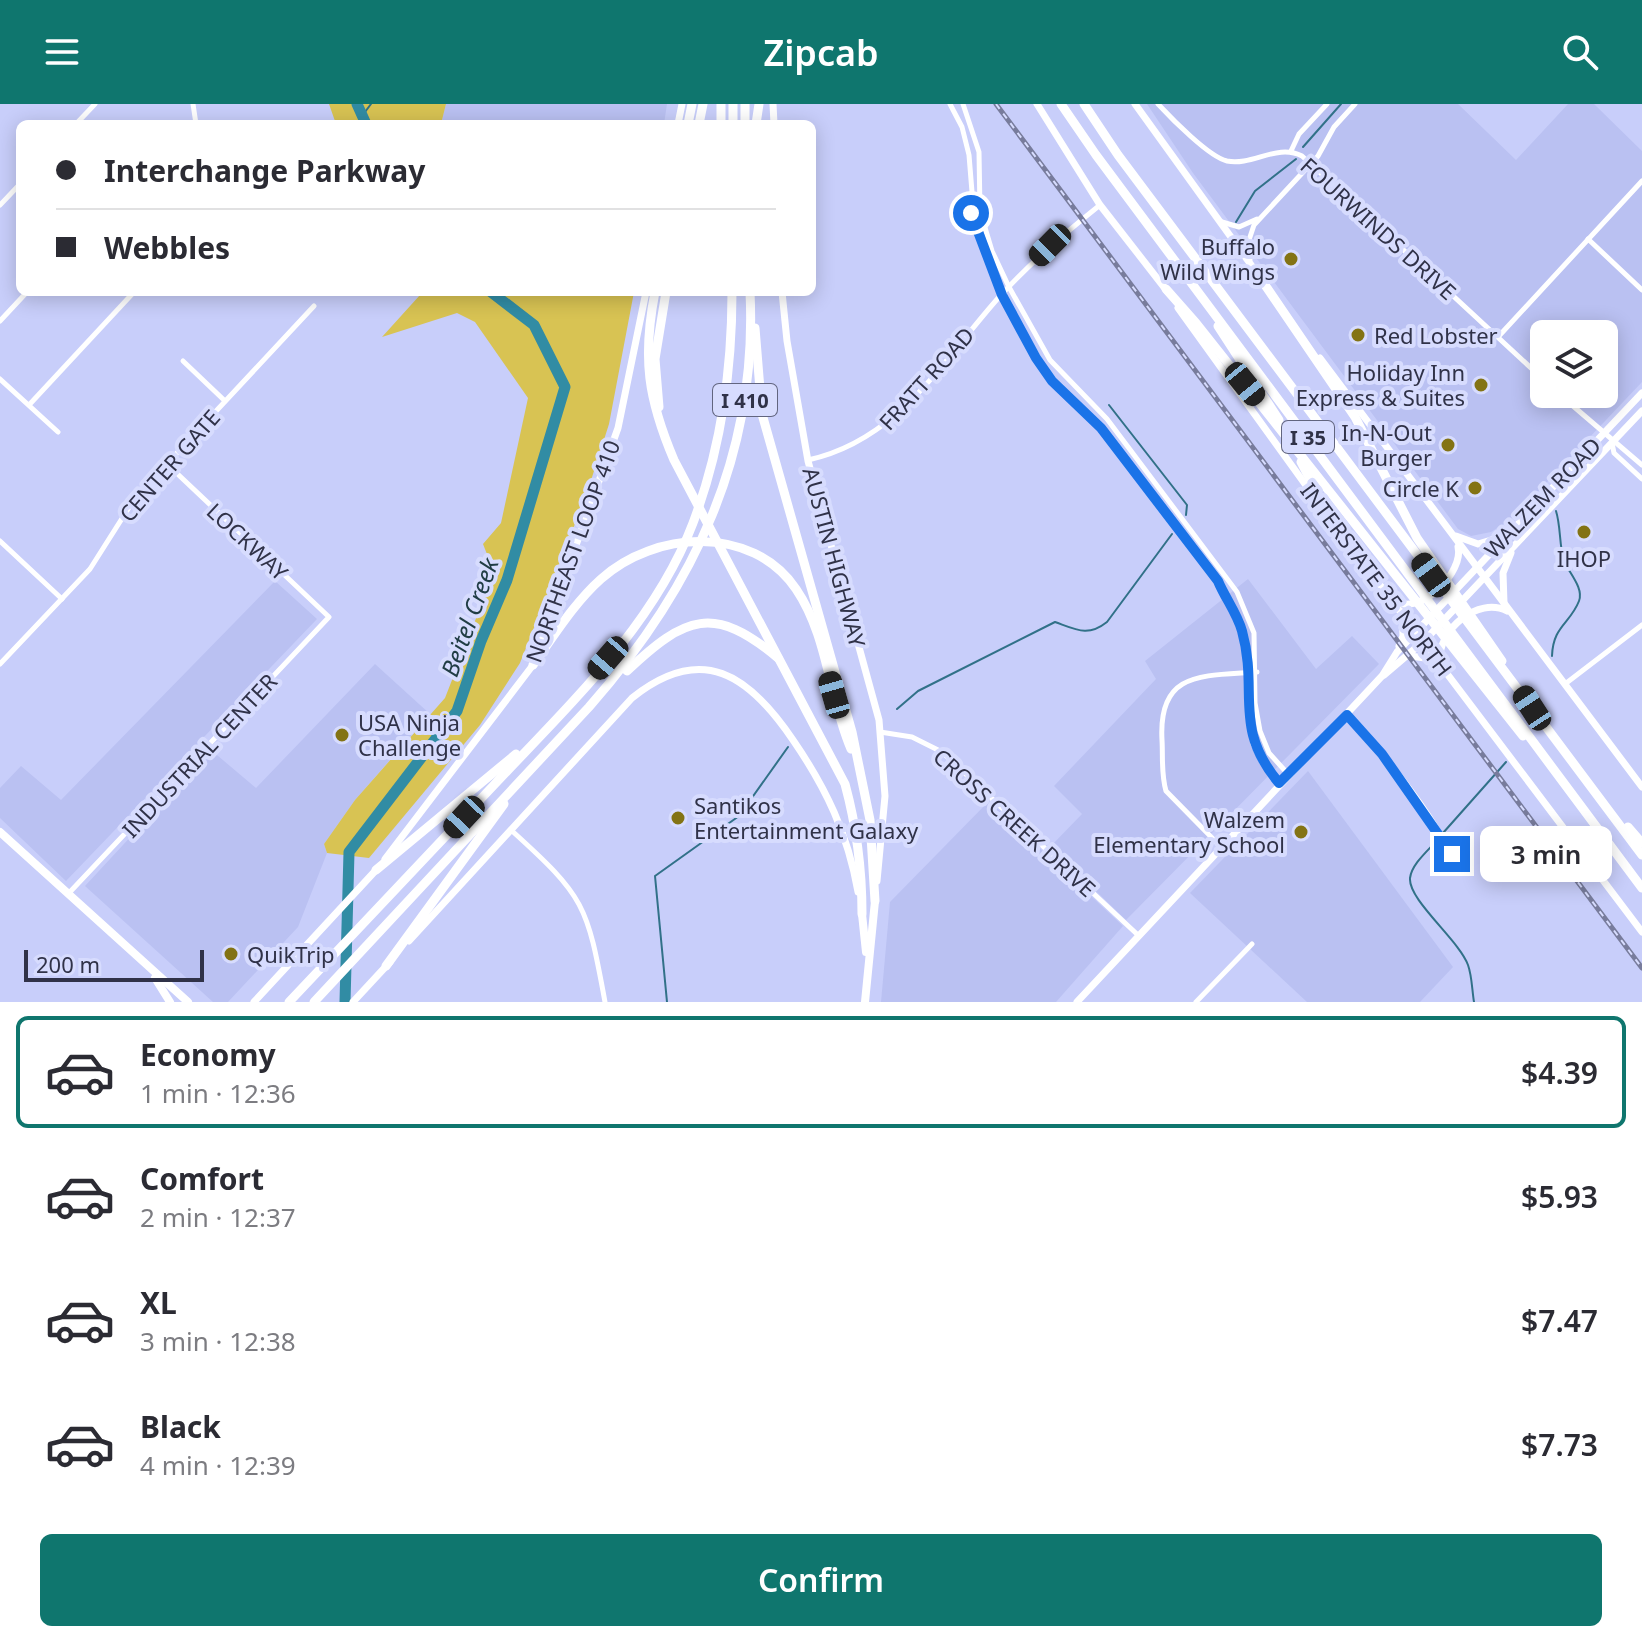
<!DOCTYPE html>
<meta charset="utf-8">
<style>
:root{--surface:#fff;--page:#f2f2f3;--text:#2b2b33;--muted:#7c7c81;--line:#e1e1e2;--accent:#0f766e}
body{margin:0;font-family:"Noto Sans",sans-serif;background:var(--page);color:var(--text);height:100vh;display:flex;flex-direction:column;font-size:30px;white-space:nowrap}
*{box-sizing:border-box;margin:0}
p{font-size:26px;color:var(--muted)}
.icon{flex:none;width:44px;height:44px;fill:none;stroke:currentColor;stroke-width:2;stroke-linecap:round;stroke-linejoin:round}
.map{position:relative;height:898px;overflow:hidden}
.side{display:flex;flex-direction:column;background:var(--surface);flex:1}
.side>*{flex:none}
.hud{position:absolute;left:16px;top:16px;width:800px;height:176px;border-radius:12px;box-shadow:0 4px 20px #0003;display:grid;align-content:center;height:176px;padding:0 40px;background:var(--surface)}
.fabs{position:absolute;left:1530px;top:216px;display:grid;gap:16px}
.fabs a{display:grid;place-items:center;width:88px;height:88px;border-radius:12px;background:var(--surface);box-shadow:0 4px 20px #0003;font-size:40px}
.scale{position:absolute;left:24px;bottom:20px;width:180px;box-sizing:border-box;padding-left:8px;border:4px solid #303248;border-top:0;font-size:22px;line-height:28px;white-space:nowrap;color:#303248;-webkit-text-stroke:6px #d7dcfe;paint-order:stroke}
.end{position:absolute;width:36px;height:36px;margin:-18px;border:10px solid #1a73e8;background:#fff;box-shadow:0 0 0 4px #fff}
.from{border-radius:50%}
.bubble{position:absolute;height:56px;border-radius:12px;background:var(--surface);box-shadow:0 4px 20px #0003;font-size:26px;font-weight:600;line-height:56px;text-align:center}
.car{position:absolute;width:24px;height:48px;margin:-24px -12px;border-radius:10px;box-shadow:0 0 6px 2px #0007;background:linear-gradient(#222 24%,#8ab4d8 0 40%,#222 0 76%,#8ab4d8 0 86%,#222 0)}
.hud b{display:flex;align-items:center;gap:28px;height:76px;font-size:30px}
.hud b+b{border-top:2px solid var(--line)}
.hud i{width:20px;height:20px;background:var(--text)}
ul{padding:14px 0 0;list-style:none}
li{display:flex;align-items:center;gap:24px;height:112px;margin:0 16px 12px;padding:0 24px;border:4px solid transparent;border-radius:12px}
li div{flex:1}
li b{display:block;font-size:30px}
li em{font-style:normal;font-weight:600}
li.active{border-color:var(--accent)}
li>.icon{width:72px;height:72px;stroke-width:1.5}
.button{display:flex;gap:16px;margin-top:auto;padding:16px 40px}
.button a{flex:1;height:92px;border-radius:12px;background:var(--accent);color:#fff;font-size:32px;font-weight:600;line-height:92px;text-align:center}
header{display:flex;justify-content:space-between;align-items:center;height:104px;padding:0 40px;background:var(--accent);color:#fff;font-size:36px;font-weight:600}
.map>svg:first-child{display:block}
.built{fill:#bac1f2;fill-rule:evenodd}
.green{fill:#d8c353}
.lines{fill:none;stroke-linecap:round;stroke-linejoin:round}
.stream{stroke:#317188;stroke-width:2}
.river{stroke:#318ca4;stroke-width:11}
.minor{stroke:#fff;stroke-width:5}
.secondary{stroke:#fff;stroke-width:7}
.primary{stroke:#fff;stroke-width:8}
.motorway{stroke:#fff;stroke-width:9}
.rail-casing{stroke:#787c9c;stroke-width:5}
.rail{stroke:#d7dcfe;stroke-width:2;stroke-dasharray:6;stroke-linecap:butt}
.route{stroke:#1a73e8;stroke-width:10}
.poi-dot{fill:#837314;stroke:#d7dcfe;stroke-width:3}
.labels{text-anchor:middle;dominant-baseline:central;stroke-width:8;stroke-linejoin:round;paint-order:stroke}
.shield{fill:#d7dcfe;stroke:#62657f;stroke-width:2}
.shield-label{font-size:20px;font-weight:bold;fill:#303248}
.street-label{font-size:22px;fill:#303248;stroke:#d7dcfe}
.poi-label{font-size:22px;fill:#303248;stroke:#d7dcfe;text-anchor:end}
.water-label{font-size:24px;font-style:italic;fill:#213d45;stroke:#d7dcfe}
</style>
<header><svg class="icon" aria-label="menu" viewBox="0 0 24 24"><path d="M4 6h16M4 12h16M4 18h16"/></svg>Zipcab<svg class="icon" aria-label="search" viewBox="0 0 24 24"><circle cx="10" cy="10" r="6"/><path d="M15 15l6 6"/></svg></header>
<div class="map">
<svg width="1642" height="898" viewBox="0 0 1642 898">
<rect width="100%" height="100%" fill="#c8cefa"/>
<g class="built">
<path d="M 446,0 L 667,0 L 664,20 L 441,20 Z"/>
<path d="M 1147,0 L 1458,0 L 1516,56 L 1568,0 L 1594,0 L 1642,47 L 1642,278 L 1513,414 L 1491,428 L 1471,432 L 1458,425 L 1193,69 ZM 1544,230 L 1604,230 L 1604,290 L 1544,290 Z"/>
<path d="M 1248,475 L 1316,565 L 1352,532 L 1379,560 L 1126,816 L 1050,743 L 1082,710 L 1054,682 L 1156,575 L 1145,557 Z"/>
<path d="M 275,477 L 317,515 L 66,777 L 0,714 L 0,684 L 21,662 L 61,696 Z"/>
<path d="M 375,560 L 430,610 L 355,696 L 324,740 L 327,749 L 298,823 L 228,898 L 213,898 L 85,782 L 211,646 L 256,684 Z"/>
<path d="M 1308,667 L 1453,863 L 1420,898 L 1307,898 L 1190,789 Z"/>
<path d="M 989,697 L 1123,822 L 1056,898 L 881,898 L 890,798 Z"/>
</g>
<g class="green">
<path d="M 329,0 L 446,0 L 441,20 L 336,20 Z"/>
<path d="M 417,188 L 634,188 L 609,320 L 586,392 L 520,559 L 480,621 L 369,754 L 327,749 L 324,740 L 355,696 L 445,594 L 494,468 L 483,440 L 501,419 L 528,294 L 475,218 L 457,209 L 382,233 L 420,191 Z"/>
</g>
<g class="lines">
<g class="stream">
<path d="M 362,12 L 371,0"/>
<path d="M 1303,43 L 1341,0"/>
<path d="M 1236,118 L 1255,87 L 1296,55"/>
<path d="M 1109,301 L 1187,401 L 1186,411"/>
<path d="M 1552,552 C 1553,522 1570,520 1579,497 C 1584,484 1569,469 1564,457 C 1559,441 1561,423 1556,407"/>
<path d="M 897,605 L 918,587 L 1055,518 C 1077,526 1088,533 1107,518 L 1172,430"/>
<path d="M 1443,729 L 1506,658"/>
<path d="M 1439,734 C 1430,745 1412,759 1410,774 C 1408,796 1459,836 1468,861 C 1472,872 1472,886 1474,898"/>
<path d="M 667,898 L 655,772 L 739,712 L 788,643"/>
</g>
<g class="river">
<path d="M 357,0 L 366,20"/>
<path d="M 345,898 L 349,748 L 457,607 L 481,537 L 507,476 L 565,283 L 534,221 L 491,188"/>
</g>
<g class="minor">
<path d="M 193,0 L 196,20"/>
<path d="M 950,0 L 962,23 L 969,51 L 975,125 L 1002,191 L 1052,277 L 1101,324 L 1218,477 L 1243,529 L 1253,640 L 1262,659 L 1279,679"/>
<path d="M 963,0 L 979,48 L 980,107 L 992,147 L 1009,183 L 1050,256 L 1107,315 L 1237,488 L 1254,529 L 1255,599 L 1260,627 L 1269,649 L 1288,670"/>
<path d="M 1158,0 C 1171,14 1209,53 1227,57 C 1253,62 1277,39 1302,52 L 1544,276"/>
<path d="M 76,20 L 95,0"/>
<path d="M 1291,47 L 1299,30 L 1327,0"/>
<path d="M 0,101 L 20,80"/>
<path d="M 1222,118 L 1239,123 L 1257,115"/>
<path d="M 1588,135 L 1642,186"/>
<path d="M 1250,156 L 1248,139 L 1254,121 L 1318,52 L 1334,23 L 1355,0"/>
<path d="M 0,217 L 27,188"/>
<path d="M 1498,233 L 1642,77"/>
<path d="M 183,257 L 225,297"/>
<path d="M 0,275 L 58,328"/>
<path d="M 1559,290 L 1642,361"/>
<path d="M 29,301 L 134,188"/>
<path d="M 1612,339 L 1614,349 L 1642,375"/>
<path d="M 808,356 C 899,336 941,258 1000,192 C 1031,158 1065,129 1100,101"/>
<path d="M 0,437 L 62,495"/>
<path d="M 0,560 L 90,465 L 135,394 L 314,202"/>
<path d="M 1565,580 L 1642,521"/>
<path d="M 1347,611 C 1374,637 1455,732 1453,767"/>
<path d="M 880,628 L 912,633 L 942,648 L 1139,832"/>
<path d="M 511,726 C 585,793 587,800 605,898"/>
<path d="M 1221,743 L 1166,687 C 1161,670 1163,653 1162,636 C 1158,567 1202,572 1257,568"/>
<path d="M 69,789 L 329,513 L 167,360"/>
<path d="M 1196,898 L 1252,840"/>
</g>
<g class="secondary">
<path d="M 773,0 L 774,20"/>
<path d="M 1037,0 L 1100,101 L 1167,187"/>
<path d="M 1135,0 L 1267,183"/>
<path d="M 678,20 L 682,0"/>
<path d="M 782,188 L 787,237 L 808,357 L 879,616 L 885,692 L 877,777"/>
<path d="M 1178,204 L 1318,398"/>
<path d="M 1320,254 L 1642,683"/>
<path d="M 1325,408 L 1642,828"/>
<path d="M 1456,432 L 1478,440 L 1501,433"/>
<path d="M 1398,498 C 1422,510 1464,468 1458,443"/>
<path d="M 1504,499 L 1503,469 L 1511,449"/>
<path d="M 1399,542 L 1403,532 L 1402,508"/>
<path d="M 1410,552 L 1440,556 C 1438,526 1478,492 1507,507"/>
<path d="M 1384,571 L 1425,536 L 1642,307"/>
<path d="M 385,755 L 533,561 L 618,324 L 646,188"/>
<path d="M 409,837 L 632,594 C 702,538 749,571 793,636 C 826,684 848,730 858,788"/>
<path d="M 254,898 L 377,765"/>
<path d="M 353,898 L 390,858"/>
<path d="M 1077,898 L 1382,572 L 1397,548 L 1642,289"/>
</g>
<g class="primary">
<path d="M 0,728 L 188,898"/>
<path d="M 862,810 L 866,848"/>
<path d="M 155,874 L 170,898"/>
<path d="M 865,898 L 875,797"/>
</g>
<g class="motorway">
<path d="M 745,0 L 745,20"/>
<path d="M 1061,0 L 1096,51 L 1642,784"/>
<path d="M 1084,0 L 1118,51 L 1642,751"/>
<path d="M 688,20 L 692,0"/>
<path d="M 699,20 L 703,0"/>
<path d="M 721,20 L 721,0"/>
<path d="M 733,20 L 733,0"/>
<path d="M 756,20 L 759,0"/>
<path d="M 1265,181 L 1355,313 L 1417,434 L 1502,557"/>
<path d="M 1166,185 L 1196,219 L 1523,632"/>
<path d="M 655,188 C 642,254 648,295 674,356 L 845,680 C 857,724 862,765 862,810"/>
<path d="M 1218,222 L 1279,316"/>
<path d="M 755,224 L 762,310 L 852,628 L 870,716 L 875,797"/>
<path d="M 659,303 L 655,255 L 666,188"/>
<path d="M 1301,358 L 1329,412"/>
<path d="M 533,561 C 554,532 574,499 601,475 C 654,427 752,420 796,485 C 828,532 829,594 851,645"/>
<path d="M 627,567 C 685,512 714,500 778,554"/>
<path d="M 1628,723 L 1642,739"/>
<path d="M 376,766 L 516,650"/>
<path d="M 386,862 L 504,700"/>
<path d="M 289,898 C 357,826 425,754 493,682 C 566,604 654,522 693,419 C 721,345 732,267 732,188"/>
<path d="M 314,898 L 589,603 C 694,484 758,350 750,188"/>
</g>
<defs>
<path id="rail" d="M 996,0 L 1642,864"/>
</defs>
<use href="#rail" class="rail-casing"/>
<use href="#rail" class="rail"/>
</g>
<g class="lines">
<path class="route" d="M 971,109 L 1002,191 L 1036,254 L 1052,277 L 1101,324 L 1218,477 C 1225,494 1237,509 1242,527 C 1259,588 1232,623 1279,679 L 1347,611 L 1382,650 L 1452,750"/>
</g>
<g class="poi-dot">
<circle cx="1291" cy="155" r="8"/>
<circle cx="1358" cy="231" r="8"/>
<circle cx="1481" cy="281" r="8"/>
<circle cx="1448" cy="341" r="8"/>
<circle cx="1475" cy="384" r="8"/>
<circle cx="1584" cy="428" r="8"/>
<circle cx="342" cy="631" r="8"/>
<circle cx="678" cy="714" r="8"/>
<circle cx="1301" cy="728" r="8"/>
<circle cx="231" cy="850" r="8"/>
</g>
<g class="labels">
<g class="shield">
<rect x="713" y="280" width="64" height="32" rx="6"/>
<rect x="1282" y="317" width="52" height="32" rx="6"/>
</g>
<g class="shield-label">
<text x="745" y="296">I 410</text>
<text x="1308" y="333">I 35</text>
</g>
<g class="street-label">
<text transform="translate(1379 124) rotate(42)">FOURWINDS DRIVE</text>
<text transform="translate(926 274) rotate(-48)">FRATT ROAD</text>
<text transform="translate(169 361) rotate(-49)">CENTER GATE</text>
<text transform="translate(1542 393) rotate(-46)">WALZEM ROAD</text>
<text transform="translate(248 437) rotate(43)">LOCKWAY</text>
<text transform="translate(572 447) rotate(-70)">NORTHEAST LOOP 410</text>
<text transform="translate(835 453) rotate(75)">AUSTIN HIGHWAY</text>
<text transform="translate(1377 475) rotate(53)">INTERSTATE 35 NORTH</text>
<text transform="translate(199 651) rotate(-47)">INDUSTRIAL CENTER</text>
<text transform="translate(1015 718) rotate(42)">CROSS CREEK DRIVE</text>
</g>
<g class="poi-label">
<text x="1275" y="142">Buffalo<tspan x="1275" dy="25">Wild Wings</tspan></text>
<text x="1374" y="231" text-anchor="start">Red Lobster</text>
<text x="1465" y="268">Holiday Inn<tspan x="1465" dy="25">Express &amp; Suites</tspan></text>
<text x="1432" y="328">In-N-Out<tspan x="1432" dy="25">Burger</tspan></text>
<text x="1459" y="384">Circle K</text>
<text x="1584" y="454" text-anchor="middle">IHOP</text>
<text x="358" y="618" text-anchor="start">USA Ninja<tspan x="358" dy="25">Challenge</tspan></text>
<text x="694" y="701" text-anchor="start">Santikos<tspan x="694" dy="25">Entertainment Galaxy</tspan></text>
<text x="1285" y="715">Walzem<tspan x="1285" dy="25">Elementary School</tspan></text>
<text x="247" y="850" text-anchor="start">QuikTrip</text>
</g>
<g class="water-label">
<text transform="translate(469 513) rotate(-70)">Beitel Creek</text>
</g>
</g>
</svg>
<div class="fabs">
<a><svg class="icon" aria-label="layers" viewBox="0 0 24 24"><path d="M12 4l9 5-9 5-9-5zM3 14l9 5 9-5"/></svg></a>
</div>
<div class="scale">200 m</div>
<i class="end from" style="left:971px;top:109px"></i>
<i class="end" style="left:1452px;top:750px"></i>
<div class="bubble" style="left:1480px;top:722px;width:132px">3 min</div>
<i class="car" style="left:1050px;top:141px;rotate:225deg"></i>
<i class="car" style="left:1245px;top:280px;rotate:141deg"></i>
<i class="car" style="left:1431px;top:471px;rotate:324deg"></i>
<i class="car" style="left:608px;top:554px;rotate:221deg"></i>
<i class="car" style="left:834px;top:591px;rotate:344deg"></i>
<i class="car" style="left:1532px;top:604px;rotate:327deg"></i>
<i class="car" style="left:464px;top:713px;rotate:223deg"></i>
<div class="hud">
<b><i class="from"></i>Interchange Parkway</b>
<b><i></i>Webbles</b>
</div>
</div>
<section class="side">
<ul>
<li class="active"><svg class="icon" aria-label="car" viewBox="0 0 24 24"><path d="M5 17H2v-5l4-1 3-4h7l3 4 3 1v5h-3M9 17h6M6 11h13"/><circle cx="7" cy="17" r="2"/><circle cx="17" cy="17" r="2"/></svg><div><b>Economy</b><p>1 min · 12:36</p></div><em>$4.39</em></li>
<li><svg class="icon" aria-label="car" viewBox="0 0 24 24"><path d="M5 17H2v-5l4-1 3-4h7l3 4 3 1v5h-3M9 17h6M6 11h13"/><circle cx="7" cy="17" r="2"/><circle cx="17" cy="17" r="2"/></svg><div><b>Comfort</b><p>2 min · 12:37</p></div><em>$5.93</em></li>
<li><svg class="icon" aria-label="car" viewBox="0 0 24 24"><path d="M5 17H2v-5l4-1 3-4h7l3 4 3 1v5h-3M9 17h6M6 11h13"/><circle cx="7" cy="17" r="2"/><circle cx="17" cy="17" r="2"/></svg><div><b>XL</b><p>3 min · 12:38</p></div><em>$7.47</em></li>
<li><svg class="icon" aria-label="car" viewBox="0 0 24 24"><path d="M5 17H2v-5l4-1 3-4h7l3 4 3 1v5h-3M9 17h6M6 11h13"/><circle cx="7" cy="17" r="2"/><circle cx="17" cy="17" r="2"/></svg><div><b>Black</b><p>4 min · 12:39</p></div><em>$7.73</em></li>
</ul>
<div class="button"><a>Confirm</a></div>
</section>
